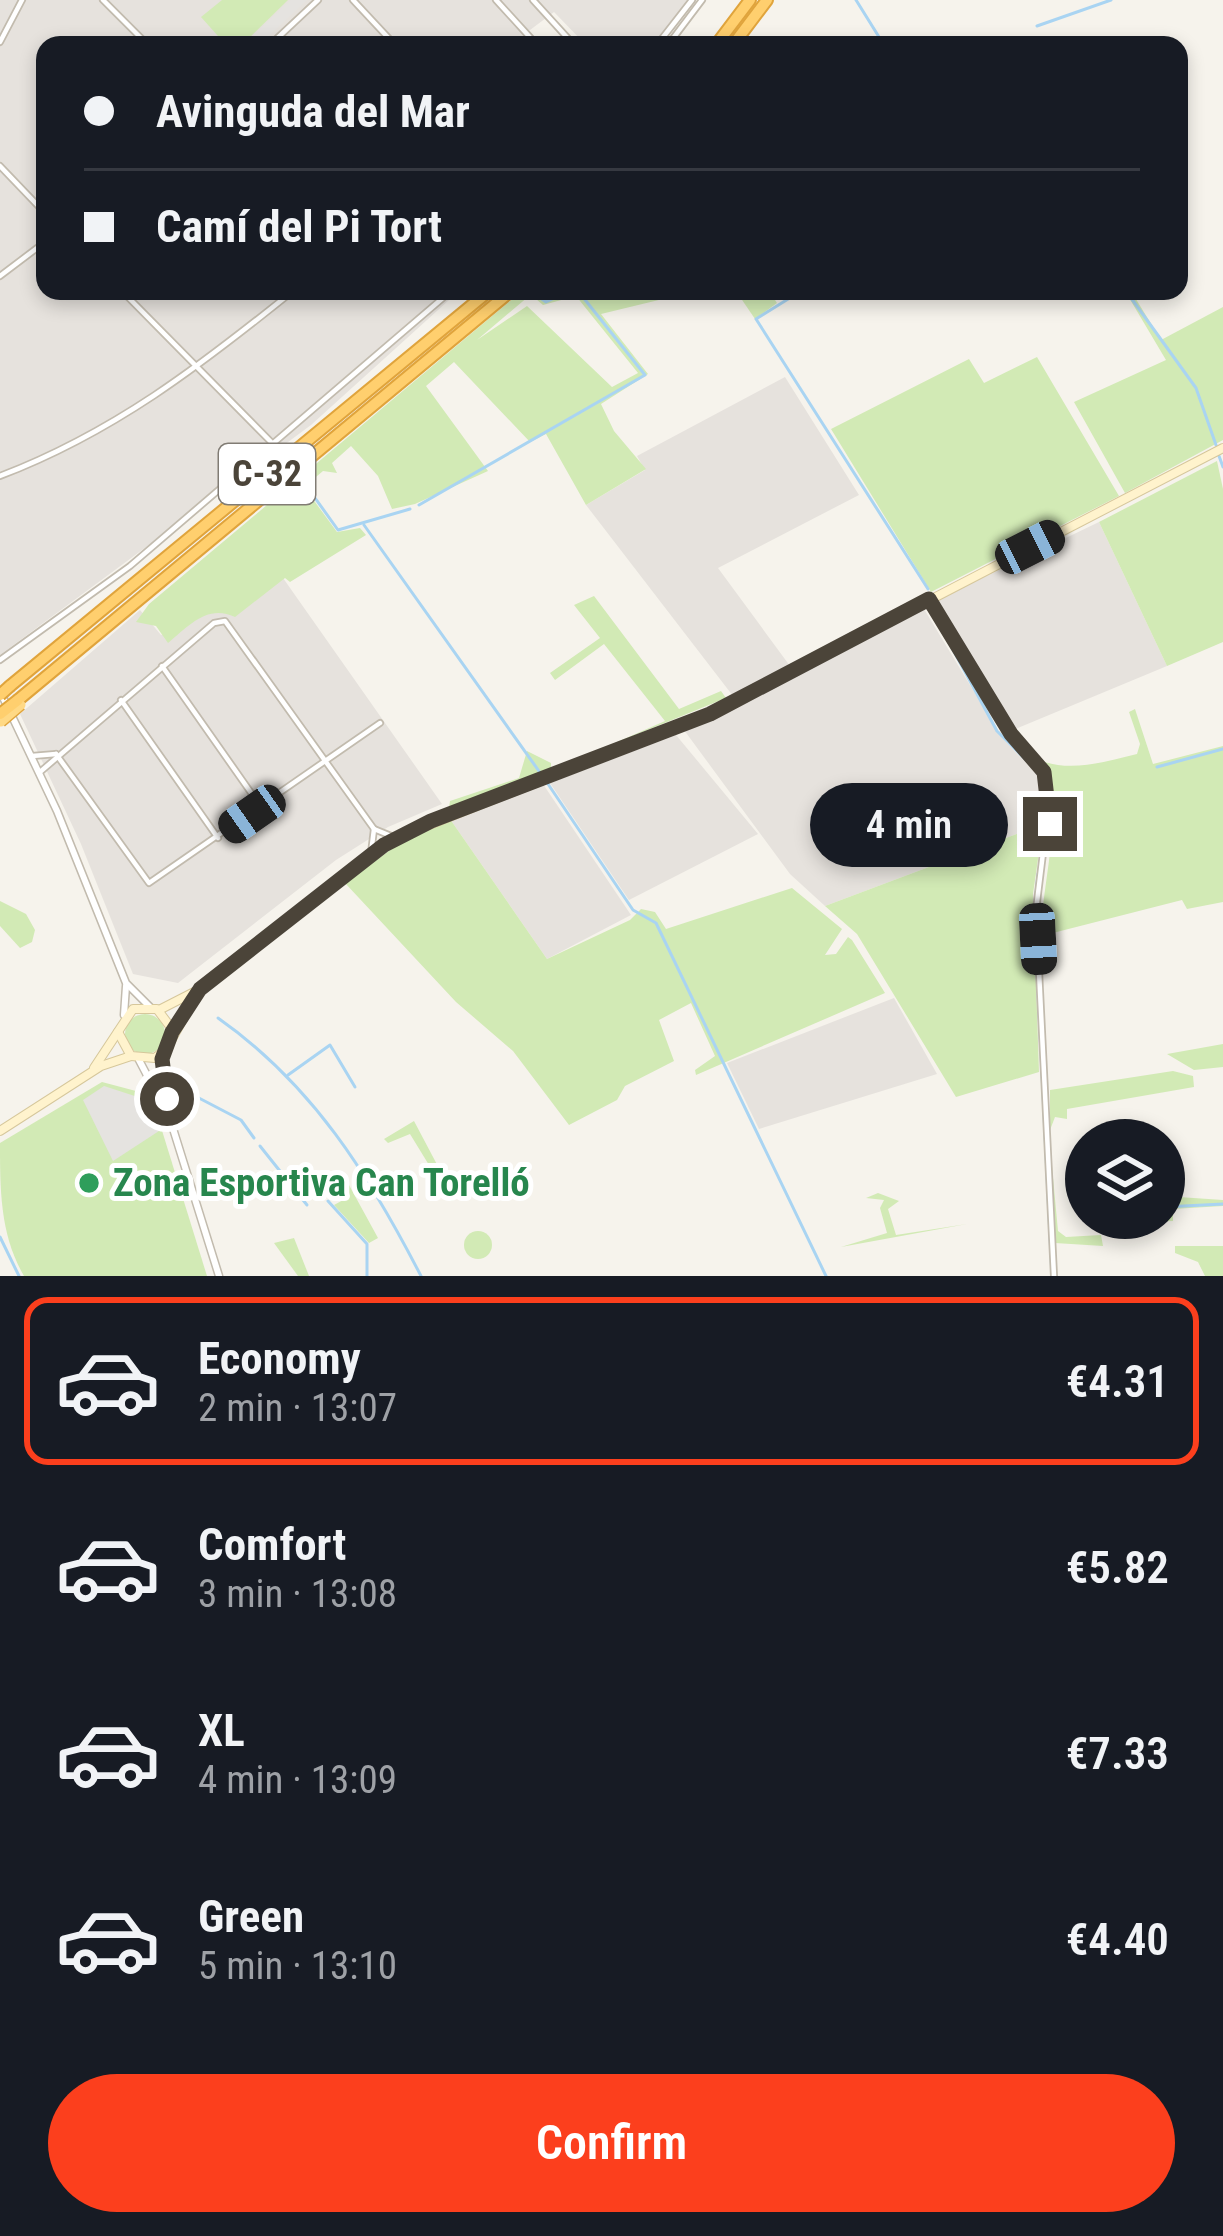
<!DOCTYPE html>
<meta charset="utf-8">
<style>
:root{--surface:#171b24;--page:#20242c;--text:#f1f3f6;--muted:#9ea1a6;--line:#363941;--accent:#fc3f1d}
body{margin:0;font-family:"Roboto Condensed",sans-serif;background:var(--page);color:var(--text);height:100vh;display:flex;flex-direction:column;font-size:45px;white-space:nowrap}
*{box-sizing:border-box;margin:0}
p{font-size:39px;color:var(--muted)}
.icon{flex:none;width:66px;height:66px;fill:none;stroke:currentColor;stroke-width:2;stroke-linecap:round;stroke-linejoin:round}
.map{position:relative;height:1276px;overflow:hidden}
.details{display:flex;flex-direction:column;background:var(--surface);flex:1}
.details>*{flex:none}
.banner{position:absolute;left:36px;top:36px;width:1152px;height:264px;border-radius:24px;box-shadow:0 6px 18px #0003;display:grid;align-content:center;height:264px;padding:0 48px;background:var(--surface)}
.buttons{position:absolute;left:1065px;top:1119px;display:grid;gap:24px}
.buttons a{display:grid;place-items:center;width:120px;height:120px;border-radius:50%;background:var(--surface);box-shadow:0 6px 18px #0003;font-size:60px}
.end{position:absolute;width:54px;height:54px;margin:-27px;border:15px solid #4b4439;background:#fff;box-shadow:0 0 0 6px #fff}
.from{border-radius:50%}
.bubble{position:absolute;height:84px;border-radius:42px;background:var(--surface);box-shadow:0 6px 18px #0003;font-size:39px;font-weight:600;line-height:84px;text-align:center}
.car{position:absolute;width:36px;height:72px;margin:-36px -18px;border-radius:15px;box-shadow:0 0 9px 3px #0007;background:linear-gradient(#222 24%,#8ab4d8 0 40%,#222 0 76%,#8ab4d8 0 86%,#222 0)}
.banner b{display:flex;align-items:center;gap:42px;height:114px;font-size:45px}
.banner b+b{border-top:3px solid var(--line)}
.banner i{width:30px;height:30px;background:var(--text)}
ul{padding:21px 0 0;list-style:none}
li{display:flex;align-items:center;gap:36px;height:168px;margin:0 24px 18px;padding:0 24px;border:6px solid transparent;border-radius:24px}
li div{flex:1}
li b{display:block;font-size:45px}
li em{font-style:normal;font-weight:600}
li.on{border-color:var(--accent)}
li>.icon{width:108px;height:108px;stroke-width:1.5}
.primary-button{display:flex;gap:24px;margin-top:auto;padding:24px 48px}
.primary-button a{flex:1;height:138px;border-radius:72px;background:var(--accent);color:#fff;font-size:48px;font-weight:600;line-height:138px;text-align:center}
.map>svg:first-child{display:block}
.industrial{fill:#e6e2dd}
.green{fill:#d2eab5}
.parking{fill:#e5e3e0}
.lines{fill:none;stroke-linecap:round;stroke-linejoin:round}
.stream{stroke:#a9d4f2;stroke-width:3}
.minor-casing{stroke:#c2bbae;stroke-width:8}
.tertiary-casing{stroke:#c2bbae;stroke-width:9}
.secondary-casing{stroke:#d6c79b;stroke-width:10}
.motorway-casing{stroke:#e0a43c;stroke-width:14}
.minor{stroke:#fff;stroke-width:4.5}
.tertiary{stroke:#fff;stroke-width:6}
.secondary{stroke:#fff3cd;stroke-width:8}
.motorway{stroke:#ffcf6e;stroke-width:10}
.trunk-bridge-casing{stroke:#e0a43c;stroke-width:12;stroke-linecap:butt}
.motorway-bridge-casing{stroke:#e0a43c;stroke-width:14;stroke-linecap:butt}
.trunk-bridge{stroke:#ffd985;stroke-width:9}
.motorway-bridge{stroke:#ffcf6e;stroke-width:10}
.route{stroke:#4b4439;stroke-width:15}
.leisure-dot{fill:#2e9e5b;stroke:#fff;stroke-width:4.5}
.labels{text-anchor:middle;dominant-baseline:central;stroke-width:10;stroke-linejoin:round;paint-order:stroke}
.shield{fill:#fff;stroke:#817c74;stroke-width:3}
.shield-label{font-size:36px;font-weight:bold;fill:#4b4439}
.leisure-label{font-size:39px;font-weight:bold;fill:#27864d;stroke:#fff;text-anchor:start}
</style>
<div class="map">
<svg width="1223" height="1276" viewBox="0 0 1223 1276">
<rect width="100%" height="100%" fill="#f6f3ec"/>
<g class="industrial">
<path d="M 0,0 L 688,0 L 653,45 L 586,45 L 554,12 L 526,33 L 537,45 L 45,45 L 45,291 L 459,291 L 311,425 L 0,655 Z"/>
<path d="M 785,377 L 859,495 L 718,568 L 790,666 L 733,696 L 586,505 L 645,470 L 637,456 Z"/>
<path d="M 1099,522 L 1167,666 L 1013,730 L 935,601 Z"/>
<path d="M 283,578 L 442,804 L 388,827 L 336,860 L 178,983 L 133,974 L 81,844 L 20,714 L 140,610 L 161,635 L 206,613 L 238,613 Z"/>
<path d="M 924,609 L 1002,738 L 1039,776 L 1043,824 L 825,906 L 790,874 L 684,730 Z"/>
<path d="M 676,735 L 758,834 L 629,900 L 550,783 Z"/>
<path d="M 543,784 L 631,915 L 547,959 L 450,819 Z"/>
<path d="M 894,998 L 937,1074 L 759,1129 L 727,1063 Z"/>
</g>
<g class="green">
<path d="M 222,0 L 288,0 L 242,45 L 226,45 L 201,17 Z"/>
<path d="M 522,291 L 535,291 L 477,340 L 527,306 L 612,387 L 638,373 L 576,296 L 543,305 L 536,299 L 545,291 L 696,291 L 601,314 L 648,374 L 601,404 L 614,431 L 646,469 L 586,505 L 546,434 L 530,442 L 454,362 L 426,386 L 488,471 L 415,504 L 392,509 L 378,476 L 351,446 L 332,463 L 337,473 L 323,471 L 304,487 L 337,532 L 360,528 L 366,535 L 290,582 L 285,578 L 235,617 C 207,604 189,626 168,643 L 156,626 L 136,622 L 149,604 Z"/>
<path d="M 736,291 L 769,291 L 777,303 L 755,319 Z"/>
<path d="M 1125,291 L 1131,291 L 1161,340 L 1223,307 L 1223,440 L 1125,493 L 1074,402 L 1166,360 Z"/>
<path d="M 1037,357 L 1119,496 L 931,592 L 831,429 L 969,359 L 984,383 Z"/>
<path d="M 1217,461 L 1223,489 L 1223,642 L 1167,666 L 1099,522 Z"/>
<path d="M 594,596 L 679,709 L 721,691 L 726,698 L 608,746 L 665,721 L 604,644 L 555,680 L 550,673 L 600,638 L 574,605 Z"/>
<path d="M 1135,709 L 1153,764 L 1223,746 L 1223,902 L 1187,909 L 1182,900 L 1041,936 C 1042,876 1065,820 1042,761 C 1072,772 1104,762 1137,754 L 1140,744 L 1129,712 Z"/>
<path d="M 527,751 L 551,763 L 551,771 L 449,808 L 450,801 L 519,778 Z"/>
<path d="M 450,819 L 547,959 L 630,920 L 641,909 L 655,912 L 666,929 L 792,888 L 842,929 L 825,955 L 836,954 L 848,937 L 852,940 L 885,993 L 696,1075 L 695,1070 L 715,1056 L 691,1003 L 659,1020 L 674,1061 L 625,1086 L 617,1100 L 569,1125 L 513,1051 L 456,1002 L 345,883 L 404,840 Z"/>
<path d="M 1043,824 L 1033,894 L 1039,1072 L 956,1097 L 857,934 L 825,906 Z"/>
<path d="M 0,901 L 26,914 L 35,930 L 32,942 L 20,948 L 0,926 Z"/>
<circle cx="145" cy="1034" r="20"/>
<path d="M 1223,1044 L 1223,1067 L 1194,1070 L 1167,1054 Z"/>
<path d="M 1173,1071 L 1193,1076 L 1194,1087 L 1067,1109 L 1067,1119 L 1055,1117 L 1050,1130 L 1050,1090 Z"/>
<path d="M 102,1082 L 151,1095 L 207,1276 L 24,1276 C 0,1235 0,1190 0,1143 Z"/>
<path d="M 414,1121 L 451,1191 L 480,1190 L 451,1201 L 410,1134 L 388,1143 L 384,1139 Z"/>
<path d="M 1052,1167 L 1058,1231 L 1066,1237 L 1101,1235 L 1103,1246 L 1055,1243 Z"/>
<path d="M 349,1185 L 378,1238 L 369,1243 L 334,1205 L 345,1199 L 342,1189 Z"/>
<path d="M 878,1193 L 899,1201 L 888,1209 L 896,1235 L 967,1224 L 841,1247 L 887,1233 L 880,1208 L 884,1200 L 866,1198 Z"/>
<path d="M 1164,1196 L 1223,1200 L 1223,1206 L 1173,1209 L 1173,1221 L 1145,1222 L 1145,1218 L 1164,1218 Z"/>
<circle cx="478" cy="1245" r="14"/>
<path d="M 294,1238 L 309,1276 L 298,1276 L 274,1243 Z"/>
<path d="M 1175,1246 L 1223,1246 L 1223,1276 L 1205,1276 L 1198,1262 L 1175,1253 Z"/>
</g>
<g class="parking">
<path d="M 291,0 L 307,0 L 259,45 L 243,45 Z"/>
<path d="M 104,1086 L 150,1101 L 159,1131 L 113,1161 L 83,1100 Z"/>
</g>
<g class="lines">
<g class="stream">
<path d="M 856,0 L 884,45"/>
<path d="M 1037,26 L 1111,0"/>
<path d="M 801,291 L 756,319 L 928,589"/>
<path d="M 1126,291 L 1196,388 L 1216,445"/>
<path d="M 539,297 L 546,302 L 569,291"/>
<path d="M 1219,456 L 1223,467"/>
<path d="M 305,484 L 338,530 L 410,509"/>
<path d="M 419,505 L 645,375 L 578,291"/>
<path d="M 364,525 L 541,774"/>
<path d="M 931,609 L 997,731 L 1041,775 L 1046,806"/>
<path d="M 1157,767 L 1223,749"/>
<path d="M 548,784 L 633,910 L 656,923 L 826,1276"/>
<path d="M 1038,874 L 1034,911 L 1052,1276"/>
<path d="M 218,1018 C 312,1084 369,1175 421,1276"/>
<path d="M 288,1075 L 330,1045 L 355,1087"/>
<path d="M 174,1085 L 241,1120 L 254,1138"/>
<path d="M 260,1146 L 307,1205"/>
<path d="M 328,1201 L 367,1244 L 367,1276"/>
<path d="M 1164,1207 L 1223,1204"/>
<path d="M 0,1237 L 19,1276"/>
</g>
<defs>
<g id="minor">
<path d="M 103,0 L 148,45"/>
<path d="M 353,0 L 395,45"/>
<path d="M 496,0 L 537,45"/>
<path d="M 533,0 L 574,45"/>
<path d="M 0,42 L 22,0"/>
<path d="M 270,45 L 318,0"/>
<path d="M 657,45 L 692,0"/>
<path d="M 668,45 L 702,0"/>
<path d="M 0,166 L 45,213"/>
<path d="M 0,276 L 45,242"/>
<path d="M 122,291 L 273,444"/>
<path d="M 0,476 C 113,433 200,366 293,291"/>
<path d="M 929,599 L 1011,734 L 1044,772 L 1050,796 L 1036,910 L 1054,1276"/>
<path d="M 0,660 L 130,566 L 451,291"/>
<path d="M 162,666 L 261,807"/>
<path d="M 121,700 L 218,838"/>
<path d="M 56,754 L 149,883 L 380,723"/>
<path d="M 32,756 L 56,754"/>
<path d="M 40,772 L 214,623 L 225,621 L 374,829 L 396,838"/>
<path d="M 371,853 L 374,829"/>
</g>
<g id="tertiary">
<path d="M 1,693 L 57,811 L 126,983 L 150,1007"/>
<path d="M 124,1015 L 126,986"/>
<path d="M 164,1052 L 168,1103"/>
<path d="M 139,1060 L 170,1119 L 219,1276"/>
</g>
<g id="secondary">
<path d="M 159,1010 L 200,989 L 396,838 L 710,714 L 1223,448"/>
<path d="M 118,1032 L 131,1056 L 155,1058 L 167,1048 L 195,997"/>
<path d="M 94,1068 L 133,1009 L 157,1009 L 172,1029"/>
<path d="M 0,1131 L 101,1066 L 131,1056"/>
</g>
<g id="motorway">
<path d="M 716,45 L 750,0"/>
<path d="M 733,45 L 767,0"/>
<path d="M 10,686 L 489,291"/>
<path d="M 18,700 L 511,291"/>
</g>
</defs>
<use href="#minor" class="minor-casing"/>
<use href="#tertiary" class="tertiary-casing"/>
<use href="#secondary" class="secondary-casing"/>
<use href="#motorway" class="motorway-casing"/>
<use href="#minor" class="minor"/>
<use href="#tertiary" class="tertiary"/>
<use href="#secondary" class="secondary"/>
<use href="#motorway" class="motorway"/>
<defs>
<path id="trunk-bridge" d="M 1,722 L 21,705"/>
<g id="motorway-bridge">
<path d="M 0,695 L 10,686"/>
<path d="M 0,714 L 18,700"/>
</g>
</defs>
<use href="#trunk-bridge" class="trunk-bridge-casing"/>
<use href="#motorway-bridge" class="motorway-bridge-casing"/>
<use href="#trunk-bridge" class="trunk-bridge"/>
<use href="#motorway-bridge" class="motorway-bridge"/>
</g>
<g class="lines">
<path class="route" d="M 167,1099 L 162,1059 L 172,1032 L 200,989 L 384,845 L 431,821 L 710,714 L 929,599 L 1011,734 L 1044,772 L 1050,824"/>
</g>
<circle class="leisure-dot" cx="89" cy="1183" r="12"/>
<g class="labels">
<rect class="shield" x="219" y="444" width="96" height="60" rx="9"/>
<g class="shield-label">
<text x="267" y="474">C-32</text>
</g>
<g class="leisure-label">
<text x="113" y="1183">Zona Esportiva Can Torelló</text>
</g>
</g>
</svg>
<div class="buttons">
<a><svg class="icon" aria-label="layers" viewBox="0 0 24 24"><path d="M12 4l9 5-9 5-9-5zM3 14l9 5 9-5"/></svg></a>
</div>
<i class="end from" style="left:167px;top:1099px"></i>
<i class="end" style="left:1050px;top:824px"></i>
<div class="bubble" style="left:810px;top:783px;width:198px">4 min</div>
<i class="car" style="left:1030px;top:547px;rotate:63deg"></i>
<i class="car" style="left:252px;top:814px;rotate:235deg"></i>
<i class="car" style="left:1038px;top:939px;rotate:177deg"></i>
<div class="banner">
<b><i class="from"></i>Avinguda del Mar</b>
<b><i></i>Camí del Pi Tort</b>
</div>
</div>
<section class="details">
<ul>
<li class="on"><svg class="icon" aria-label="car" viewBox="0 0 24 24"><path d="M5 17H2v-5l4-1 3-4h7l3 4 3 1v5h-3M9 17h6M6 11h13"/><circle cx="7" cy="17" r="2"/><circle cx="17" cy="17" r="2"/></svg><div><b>Economy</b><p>2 min · 13:07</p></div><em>€4.31</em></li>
<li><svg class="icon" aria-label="car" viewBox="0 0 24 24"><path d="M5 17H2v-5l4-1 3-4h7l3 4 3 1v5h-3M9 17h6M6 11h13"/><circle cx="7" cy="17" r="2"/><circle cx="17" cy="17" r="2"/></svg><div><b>Comfort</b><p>3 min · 13:08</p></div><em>€5.82</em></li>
<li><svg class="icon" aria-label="car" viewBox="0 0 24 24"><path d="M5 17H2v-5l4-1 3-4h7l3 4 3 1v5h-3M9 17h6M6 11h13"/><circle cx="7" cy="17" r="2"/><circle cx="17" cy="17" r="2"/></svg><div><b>XL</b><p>4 min · 13:09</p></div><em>€7.33</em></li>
<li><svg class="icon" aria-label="car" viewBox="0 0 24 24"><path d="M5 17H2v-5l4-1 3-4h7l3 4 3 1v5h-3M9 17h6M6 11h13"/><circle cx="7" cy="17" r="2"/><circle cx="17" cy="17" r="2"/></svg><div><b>Green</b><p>5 min · 13:10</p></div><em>€4.40</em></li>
</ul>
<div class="primary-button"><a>Confirm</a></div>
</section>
